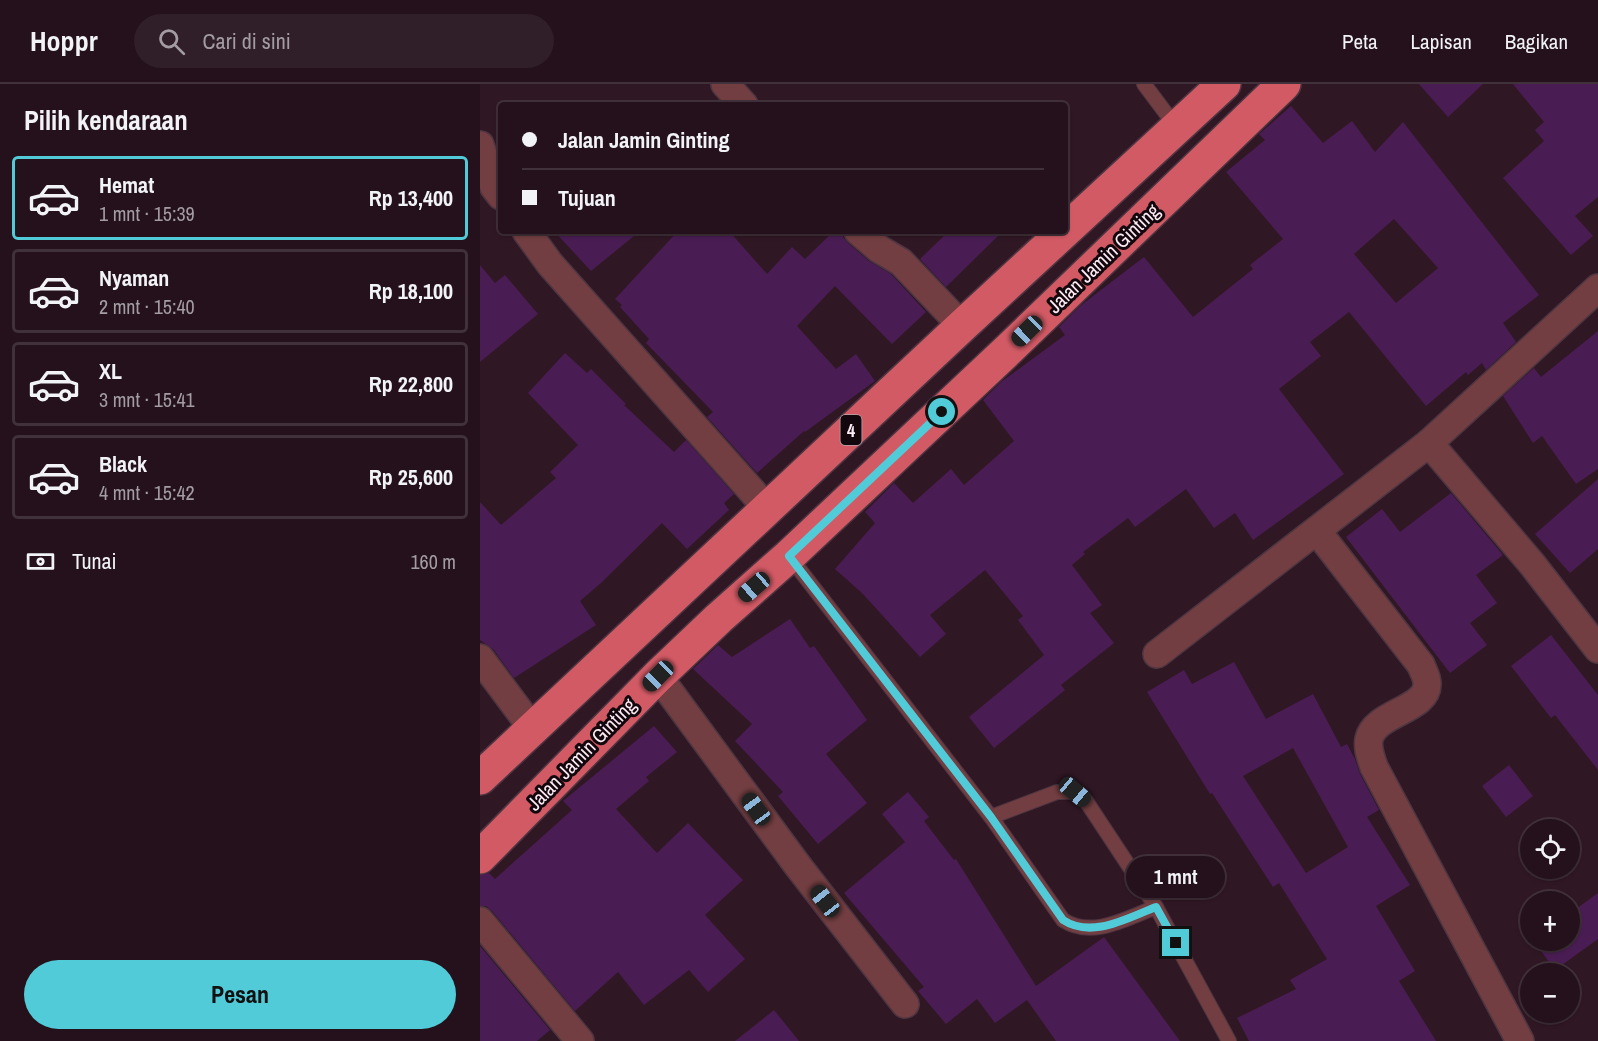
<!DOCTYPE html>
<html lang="id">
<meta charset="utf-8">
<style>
:root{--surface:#24111b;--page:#301f28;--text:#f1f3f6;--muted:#a39da3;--line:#41313a;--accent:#52cbd8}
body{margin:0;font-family:"Archivo Narrow",sans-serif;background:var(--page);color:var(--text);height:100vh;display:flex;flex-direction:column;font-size:22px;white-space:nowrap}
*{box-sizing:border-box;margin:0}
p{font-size:20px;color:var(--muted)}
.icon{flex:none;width:33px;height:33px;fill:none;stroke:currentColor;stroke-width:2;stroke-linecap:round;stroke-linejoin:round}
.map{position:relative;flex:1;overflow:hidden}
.drawer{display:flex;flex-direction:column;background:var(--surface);width:480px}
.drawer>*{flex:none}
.banner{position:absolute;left:18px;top:18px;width:570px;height:132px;border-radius:6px;box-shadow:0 2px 4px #0004,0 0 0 2px var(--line);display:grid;align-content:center;height:132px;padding:0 24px;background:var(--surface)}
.fabs{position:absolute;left:1040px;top:735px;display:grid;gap:12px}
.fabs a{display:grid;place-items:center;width:60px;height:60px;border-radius:50%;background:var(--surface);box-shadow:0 2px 4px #0004,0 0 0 2px var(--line);font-size:30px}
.end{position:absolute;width:27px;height:27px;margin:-14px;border:8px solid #52cbd8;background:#111;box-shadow:0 0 0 3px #111}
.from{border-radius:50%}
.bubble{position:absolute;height:42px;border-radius:21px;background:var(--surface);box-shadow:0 2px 4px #0004,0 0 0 2px var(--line);font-size:20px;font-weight:700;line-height:42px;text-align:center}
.car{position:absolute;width:18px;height:36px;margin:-18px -9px;border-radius:8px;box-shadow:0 0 4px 2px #0007;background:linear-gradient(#222 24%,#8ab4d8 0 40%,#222 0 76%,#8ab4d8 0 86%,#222 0)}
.banner b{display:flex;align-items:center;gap:21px;height:57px;font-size:22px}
.banner b+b{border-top:2px solid var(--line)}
.banner i{width:15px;height:15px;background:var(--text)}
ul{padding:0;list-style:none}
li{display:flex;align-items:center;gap:18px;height:84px;margin:0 12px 9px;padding:0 12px;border:3px solid var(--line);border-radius:6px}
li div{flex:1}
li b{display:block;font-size:22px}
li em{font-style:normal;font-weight:700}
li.on{border-color:var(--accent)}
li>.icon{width:54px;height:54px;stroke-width:1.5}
h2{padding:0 24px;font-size:27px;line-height:72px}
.pay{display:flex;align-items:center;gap:15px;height:66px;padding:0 24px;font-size:22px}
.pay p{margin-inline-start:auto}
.action{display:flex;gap:12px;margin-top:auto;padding:12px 24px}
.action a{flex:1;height:69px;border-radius:36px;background:var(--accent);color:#111;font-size:24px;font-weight:700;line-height:69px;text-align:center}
header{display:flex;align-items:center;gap:36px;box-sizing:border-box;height:84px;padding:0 30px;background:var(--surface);border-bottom:2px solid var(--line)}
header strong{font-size:28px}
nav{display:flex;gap:33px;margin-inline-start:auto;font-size:21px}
.search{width:420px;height:54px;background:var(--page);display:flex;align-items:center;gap:15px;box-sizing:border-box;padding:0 21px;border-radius:33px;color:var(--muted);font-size:22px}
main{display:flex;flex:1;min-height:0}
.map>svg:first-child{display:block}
.building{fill:#491d53;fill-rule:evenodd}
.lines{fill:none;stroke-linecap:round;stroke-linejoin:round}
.service-casing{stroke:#4d3541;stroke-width:16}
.minor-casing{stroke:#4d3541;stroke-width:30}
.trunk-casing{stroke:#4d3541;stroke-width:36}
.service{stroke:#723e41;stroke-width:14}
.minor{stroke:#723e41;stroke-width:27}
.trunk{stroke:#d25a65;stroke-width:33}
.route{stroke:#52cbd8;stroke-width:8}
.labels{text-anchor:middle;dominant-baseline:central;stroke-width:6;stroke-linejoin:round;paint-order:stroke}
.shield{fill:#11070c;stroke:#b7a7ae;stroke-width:1.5}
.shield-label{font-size:18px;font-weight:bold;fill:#feebf4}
.street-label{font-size:20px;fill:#feebf4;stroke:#11070c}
</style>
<header>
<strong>Hoppr</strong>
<div class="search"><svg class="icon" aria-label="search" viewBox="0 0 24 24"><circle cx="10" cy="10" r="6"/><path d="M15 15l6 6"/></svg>Cari di sini</div>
<nav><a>Peta</a><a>Lapisan</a><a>Bagikan</a></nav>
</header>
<main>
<section class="drawer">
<h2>Pilih kendaraan</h2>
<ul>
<li class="on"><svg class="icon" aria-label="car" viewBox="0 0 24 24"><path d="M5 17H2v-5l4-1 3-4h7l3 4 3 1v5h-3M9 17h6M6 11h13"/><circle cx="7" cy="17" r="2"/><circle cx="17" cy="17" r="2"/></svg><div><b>Hemat</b><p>1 mnt · 15:39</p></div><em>Rp 13,400</em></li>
<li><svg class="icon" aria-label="car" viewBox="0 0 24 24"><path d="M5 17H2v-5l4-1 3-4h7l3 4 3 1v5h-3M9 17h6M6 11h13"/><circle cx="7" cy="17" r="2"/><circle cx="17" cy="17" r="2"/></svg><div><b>Nyaman</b><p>2 mnt · 15:40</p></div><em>Rp 18,100</em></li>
<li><svg class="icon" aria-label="car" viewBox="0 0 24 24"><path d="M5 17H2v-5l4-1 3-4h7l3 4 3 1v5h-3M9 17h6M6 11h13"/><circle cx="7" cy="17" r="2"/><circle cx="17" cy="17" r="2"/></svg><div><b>XL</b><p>3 mnt · 15:41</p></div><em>Rp 22,800</em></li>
<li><svg class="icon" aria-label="car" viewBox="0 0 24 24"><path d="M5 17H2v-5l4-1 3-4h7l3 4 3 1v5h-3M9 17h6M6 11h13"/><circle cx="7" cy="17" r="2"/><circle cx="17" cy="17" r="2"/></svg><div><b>Black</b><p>4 mnt · 15:42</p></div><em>Rp 25,600</em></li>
</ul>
<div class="pay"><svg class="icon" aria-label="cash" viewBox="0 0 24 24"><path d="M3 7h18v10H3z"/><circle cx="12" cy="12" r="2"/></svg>Tunai<p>160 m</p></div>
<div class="action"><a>Pesan</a></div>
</section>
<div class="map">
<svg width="1118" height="957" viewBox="0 0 1118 957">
<rect width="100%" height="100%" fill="#301724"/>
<g class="building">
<path d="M 939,0 L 1003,0 L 968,33 Z"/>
<path d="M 1033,0 L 1118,0 L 1118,113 L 1095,132 L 1113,152 L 1091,171 L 1023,94 L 1064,57 L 1055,46 L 1064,38 Z"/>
<path d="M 811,22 L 843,59 L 872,37 L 895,68 L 923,38 L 1059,211 L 1023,239 L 1036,258 L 1006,286 L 1002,279 L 988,291 L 986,288 L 946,322 L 869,228 L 830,258 L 841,272 L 799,305 L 864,390 L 773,456 L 755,429 L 734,444 L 706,405 L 655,443 L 648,434 L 603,468 L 605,470 L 592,481 L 622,521 L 610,529 L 634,559 L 581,601 L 585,606 L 514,664 L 489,633 L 564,571 L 538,536 L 543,532 L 505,486 L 450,531 L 466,550 L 440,573 L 383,510 L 355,485 L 395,439 L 385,428 L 414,399 L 433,419 L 471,385 L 484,401 L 534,357 L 503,316 L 521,298 L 585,251 L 579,243 L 600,222 L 664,173 L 713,233 L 773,185 L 770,181 L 803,155 L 746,88 L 785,56 L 779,50 ZM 914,135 L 958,184 L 916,219 L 874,170 Z"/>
<path d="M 74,147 L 160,147 L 111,187 Z"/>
<path d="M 198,147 L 249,147 L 287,190 L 312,163 L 325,175 L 354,147 L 363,147 L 363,153 L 368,159 L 389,177 L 411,190 L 446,228 L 412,260 L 355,202 L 317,242 L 356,285 L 376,270 L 395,297 L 325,348 L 324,347 L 277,389 L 227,333 L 233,328 L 166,259 L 169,255 L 140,223 L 142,221 L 135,215 Z"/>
<path d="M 469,147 L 523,147 L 466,203 L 440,175 Z"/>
<path d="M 0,181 L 15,199 L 25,191 L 58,230 L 0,278 Z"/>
<path d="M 1118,247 L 1118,385 L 1096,400 L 1062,352 L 1053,359 L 1023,312 L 1054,284 L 1061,293 Z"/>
<path d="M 85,269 L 107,289 L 111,285 L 146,320 L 144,321 L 194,368 L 206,356 L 254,410 L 244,419 L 249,426 L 207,465 L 182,439 L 121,499 L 100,517 L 116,541 L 34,594 L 13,565 L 0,556 L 0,418 L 21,441 L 76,394 L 70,388 L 98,361 L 48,309 Z"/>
<path d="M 1118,395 L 1118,465 L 1090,489 L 1055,450 Z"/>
<path d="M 971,409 L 1023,471 L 996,491 L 1017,519 L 990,539 L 1007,561 L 970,589 L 866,453 L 902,425 L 920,448 Z"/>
<path d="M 310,535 L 330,564 L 334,562 L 387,636 L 346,670 L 387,719 L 338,760 L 298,712 L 303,708 L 255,657 L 272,640 L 213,585 L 238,561 L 252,573 Z"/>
<path d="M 1071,551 L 1118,611 L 1118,686 L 1075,631 L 1071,634 L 1031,582 Z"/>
<path d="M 754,578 L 786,635 L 833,610 L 861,663 L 867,660 L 875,675 L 880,690 L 899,726 L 887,733 L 930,801 L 896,822 L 935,887 L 919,897 L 956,957 L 769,957 L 757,934 L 816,905 L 810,896 L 847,875 L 799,799 L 793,803 L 732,709 L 730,710 L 667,608 L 704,586 L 712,600 ZM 813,664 L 868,763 L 826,789 L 763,692 Z"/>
<path d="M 174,642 L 197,668 L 166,693 L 169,697 L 136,725 L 177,769 L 208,739 L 263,796 L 225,831 L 265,875 L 228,908 L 209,886 L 164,921 L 138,888 L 95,927 L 12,827 L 6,822 L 0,822 L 0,791 L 9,789 L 15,795 L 92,726 L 83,717 Z"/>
<path d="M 1029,681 L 1053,712 L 1026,733 L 1002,702 Z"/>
<path d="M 428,708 L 449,733 L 444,737 L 474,776 L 476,775 L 556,902 L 624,853 L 700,957 L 576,957 L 547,916 L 515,939 L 497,915 L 466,940 L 438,907 L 444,903 L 364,809 L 425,758 L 402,730 Z"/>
<path d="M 1118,809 L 1118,855 L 1075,886 L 1053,856 L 1089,856 L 1089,830 Z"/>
<path d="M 0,862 L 70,946 L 57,957 L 0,957 Z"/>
<path d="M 294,926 L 319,957 L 255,957 Z"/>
</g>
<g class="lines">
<defs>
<g id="service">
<path d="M 664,0 L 697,44"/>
<path d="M 309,472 L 511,733 L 583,836 C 612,855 647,834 676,823 L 749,957"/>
<path d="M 511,733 L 577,708 L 595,708 L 606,717 L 676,823"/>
</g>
<g id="minor">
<path d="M 245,0 L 264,21"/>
<path d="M 0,61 L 14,103 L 21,112"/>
<path d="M 46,147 L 70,180 L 287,424"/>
<path d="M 378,147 L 399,165 L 421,178 L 482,242"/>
<path d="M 949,359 L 1052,480 L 1118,565"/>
<path d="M 837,447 L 941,581 C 943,587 947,593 947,599 C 949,626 895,628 889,655 C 887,664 891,674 894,683 L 1040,957"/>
<path d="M 677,570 L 949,359 L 1118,204"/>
<path d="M 0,574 L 52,644"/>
<path d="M 178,592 L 318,782 L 425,920"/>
<path d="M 0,837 L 100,957"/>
</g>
<g id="trunk">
<path d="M 0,694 L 482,242 L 744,0"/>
<path d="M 0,773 L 178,592 L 239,534 L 309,472 L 530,264 L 804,0"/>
</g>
</defs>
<use href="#service" class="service-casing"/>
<use href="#minor" class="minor-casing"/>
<use href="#trunk" class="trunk-casing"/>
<use href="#service" class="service"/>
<use href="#minor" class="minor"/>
<use href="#trunk" class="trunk"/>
</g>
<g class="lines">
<path class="route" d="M 462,328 L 309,472 L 511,733 L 583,836 C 612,855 647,834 676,823 L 696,859"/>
</g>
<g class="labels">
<rect class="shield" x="360.5" y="331" width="21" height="30" rx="4.5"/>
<g class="shield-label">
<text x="371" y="346">4</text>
</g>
<g class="street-label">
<text transform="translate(623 174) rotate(-44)">Jalan Jamin Ginting</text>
<text transform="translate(101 670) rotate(-46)">Jalan Jamin Ginting</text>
</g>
</g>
</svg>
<div class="fabs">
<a><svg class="icon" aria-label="locate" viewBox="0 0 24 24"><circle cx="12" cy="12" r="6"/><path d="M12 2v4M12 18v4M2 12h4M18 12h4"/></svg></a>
<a>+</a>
<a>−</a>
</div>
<i class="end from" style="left:462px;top:328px"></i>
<i class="end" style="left:696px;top:859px"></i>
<div class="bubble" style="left:646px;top:772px;width:99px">1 mnt</div>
<i class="car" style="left:547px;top:247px;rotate:226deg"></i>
<i class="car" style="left:274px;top:503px;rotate:229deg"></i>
<i class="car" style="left:178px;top:592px;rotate:225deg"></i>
<i class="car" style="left:595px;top:708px;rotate:130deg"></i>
<i class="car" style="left:276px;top:725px;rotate:324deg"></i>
<i class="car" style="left:345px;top:817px;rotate:322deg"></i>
<div class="banner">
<b><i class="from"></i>Jalan Jamin Ginting</b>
<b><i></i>Tujuan</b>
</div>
</div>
</main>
